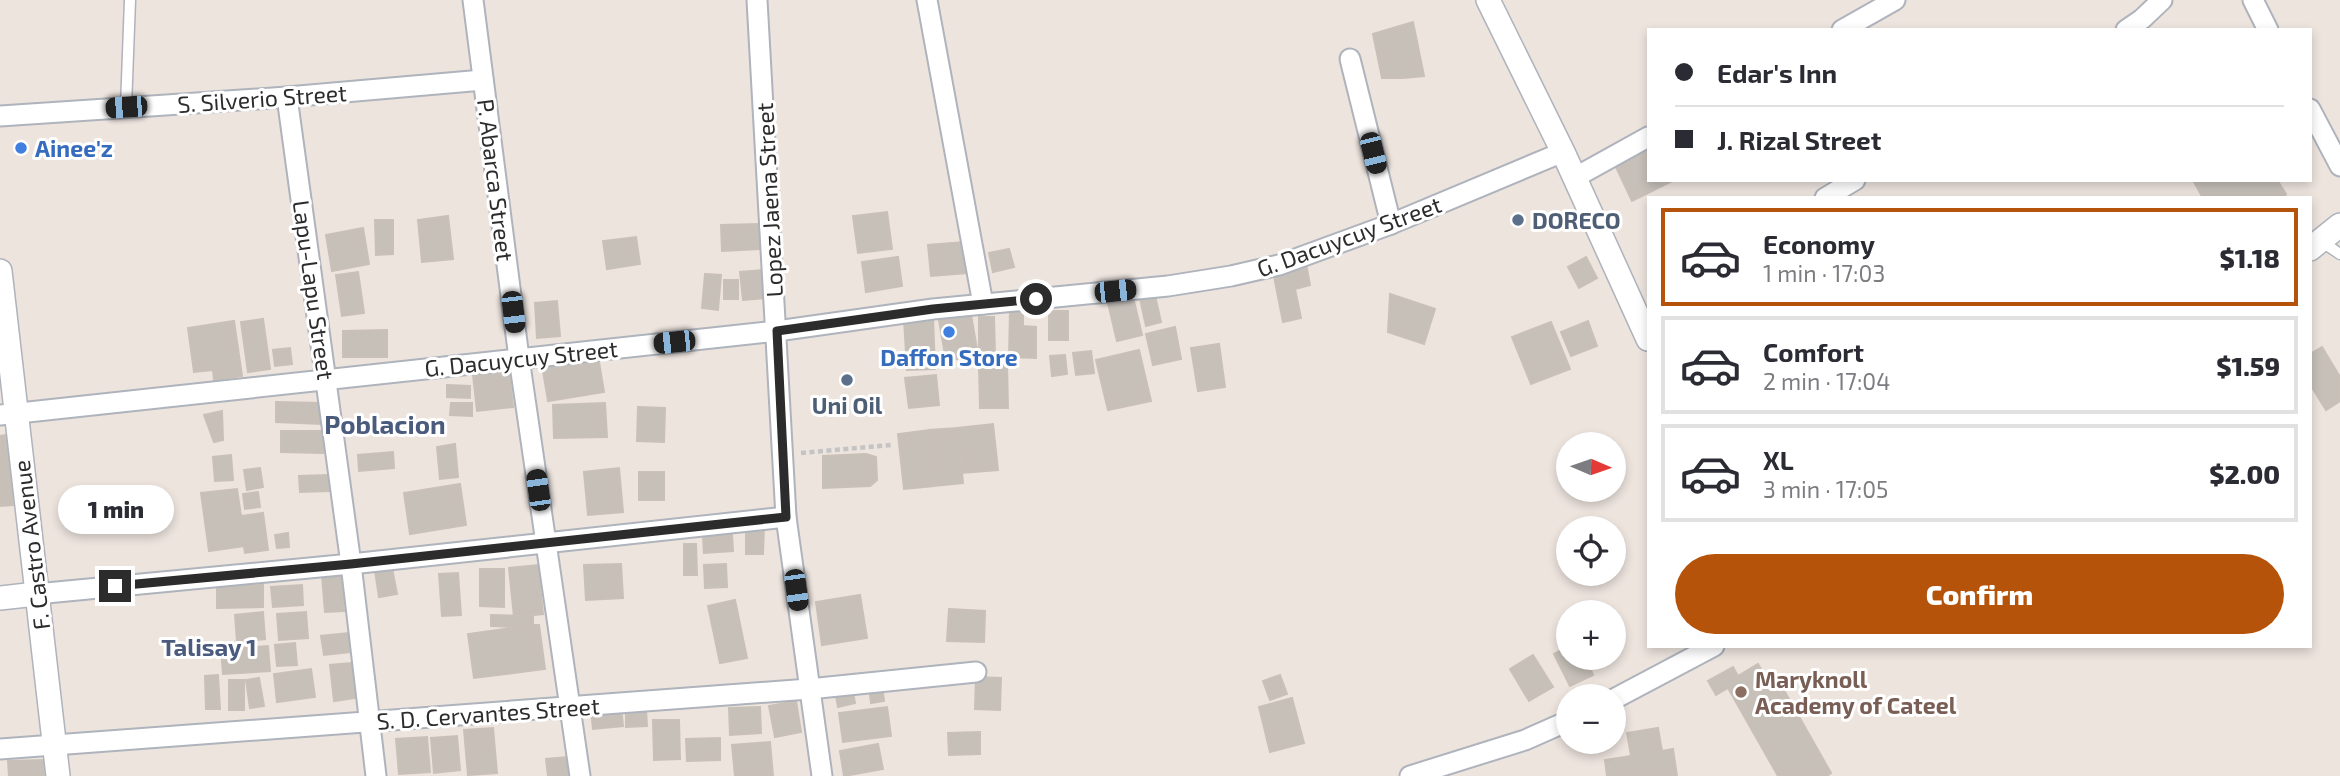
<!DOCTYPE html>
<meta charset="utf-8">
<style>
:root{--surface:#fff;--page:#f7f7f7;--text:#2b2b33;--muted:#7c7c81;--line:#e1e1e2;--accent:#b45309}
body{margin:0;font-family:"Exo 2",sans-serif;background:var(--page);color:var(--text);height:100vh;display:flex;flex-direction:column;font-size:26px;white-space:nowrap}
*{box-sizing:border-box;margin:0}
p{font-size:23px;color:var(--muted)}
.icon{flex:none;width:38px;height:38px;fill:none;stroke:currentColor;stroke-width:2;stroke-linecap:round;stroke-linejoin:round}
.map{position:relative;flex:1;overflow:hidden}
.sheet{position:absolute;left:1647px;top:196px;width:665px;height:452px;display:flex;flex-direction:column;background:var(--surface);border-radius:0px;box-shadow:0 4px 10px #0003}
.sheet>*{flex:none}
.top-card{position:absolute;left:1647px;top:28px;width:665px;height:154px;border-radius:0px;box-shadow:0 4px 10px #0003;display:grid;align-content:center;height:154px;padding:0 28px;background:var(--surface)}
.needle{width:46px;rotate:92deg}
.controls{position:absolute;left:1556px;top:432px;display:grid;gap:14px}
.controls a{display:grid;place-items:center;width:70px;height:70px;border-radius:50%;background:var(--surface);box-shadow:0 4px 10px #0003;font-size:35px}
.end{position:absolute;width:32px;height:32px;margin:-16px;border:9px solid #2c2c2c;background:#fff;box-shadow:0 0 0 4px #fff}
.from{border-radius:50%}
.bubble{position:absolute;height:49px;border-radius:24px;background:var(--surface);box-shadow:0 4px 10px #0003;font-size:23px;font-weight:800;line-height:49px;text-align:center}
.car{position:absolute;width:21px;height:42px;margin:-21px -10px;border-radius:9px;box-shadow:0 0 5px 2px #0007;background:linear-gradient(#222 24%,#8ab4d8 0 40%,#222 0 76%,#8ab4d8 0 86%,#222 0)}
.top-card b{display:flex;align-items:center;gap:24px;height:66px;font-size:26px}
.top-card b+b{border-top:2px solid var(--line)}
.top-card i{width:18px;height:18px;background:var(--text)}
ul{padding:12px 0 0;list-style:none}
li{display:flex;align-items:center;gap:21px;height:98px;margin:0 14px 10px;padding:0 14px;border:4px solid var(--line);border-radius:0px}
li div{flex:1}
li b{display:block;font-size:26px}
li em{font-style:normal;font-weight:800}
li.current{border-color:var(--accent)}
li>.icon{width:63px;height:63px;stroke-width:1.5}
.cta{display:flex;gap:14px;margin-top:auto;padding:14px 28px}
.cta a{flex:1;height:80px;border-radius:42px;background:var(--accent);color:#fff;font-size:28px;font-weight:800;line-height:80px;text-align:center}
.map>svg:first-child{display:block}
.building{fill:#c6c0b9;stroke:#c9c0b7;stroke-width:2}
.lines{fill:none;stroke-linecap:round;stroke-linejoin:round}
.service-casing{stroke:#aeb3bc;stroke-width:13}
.minor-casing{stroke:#aeb3bc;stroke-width:23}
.tertiary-casing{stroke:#aeb3bc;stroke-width:26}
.path{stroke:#c4c4c4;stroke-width:4.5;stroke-dasharray:5 3.5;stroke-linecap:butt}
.service{stroke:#fff;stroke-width:10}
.minor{stroke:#fff;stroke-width:19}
.tertiary{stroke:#fff;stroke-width:23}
.route{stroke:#2c2c2c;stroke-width:9}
.shop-dot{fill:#3f7fe0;stroke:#fff;stroke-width:2.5}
.service-dot{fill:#5c6f8a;stroke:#fff;stroke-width:2.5}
.education-dot{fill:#8d6e63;stroke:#fff;stroke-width:2.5}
.labels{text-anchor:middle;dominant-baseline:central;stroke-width:6;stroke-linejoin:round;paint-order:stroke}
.street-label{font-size:23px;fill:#2c2c2c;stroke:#fff}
.shop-label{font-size:23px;font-weight:bold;fill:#366cbe;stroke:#fff;text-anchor:start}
.service-label{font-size:23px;font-weight:bold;fill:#4e5e75;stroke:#fff;text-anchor:start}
.education-label{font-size:23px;font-weight:bold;fill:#785e54;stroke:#fff;text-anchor:start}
.neighbourhood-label{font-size:24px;font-weight:bold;fill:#4b5b7d;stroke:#fff}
.quarter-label{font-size:26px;font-weight:bold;fill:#4b5b7d;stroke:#fff}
</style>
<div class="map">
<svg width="2340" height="776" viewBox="0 0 2340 776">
<rect width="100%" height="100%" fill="#ede4de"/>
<g class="building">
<path d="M 1413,22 L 1424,76 L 1403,78 L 1382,78 L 1373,34 Z"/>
<path d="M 1648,148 L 1648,180 L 1672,181 L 1632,201 L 1615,165 Z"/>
<path d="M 2193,180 L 2277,180 L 2286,194 L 2284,198 L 2203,198 Z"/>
<path d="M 887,212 L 892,249 L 858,253 L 853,216 Z"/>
<path d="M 448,216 L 453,259 L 422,262 L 418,220 Z"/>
<path d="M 375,220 L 393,220 L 393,254 L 376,255 Z"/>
<path d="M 759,224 L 760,249 L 722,251 L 721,225 Z"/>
<path d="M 363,228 L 369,264 L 332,271 L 326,235 Z"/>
<path d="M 636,237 L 640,264 L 607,269 L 603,241 Z"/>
<path d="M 964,242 L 967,273 L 931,276 L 928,245 Z"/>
<path d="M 1009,249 L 1014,267 L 993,272 L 989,253 Z"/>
<path d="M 898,257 L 902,286 L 866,292 L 862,262 Z"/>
<path d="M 1586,257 L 1597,278 L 1579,288 L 1568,267 Z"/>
<path d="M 1306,264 L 1310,285 L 1295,289 L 1301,318 L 1283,322 L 1273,271 Z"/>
<path d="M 765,270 L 767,298 L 743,300 L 740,272 Z"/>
<path d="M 358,272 L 364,313 L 342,316 L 336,275 Z"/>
<path d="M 705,274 L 721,275 L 718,310 L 702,308 Z"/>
<rect x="724" y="280" width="14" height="19"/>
<path d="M 1154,291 L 1161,322 L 1146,326 L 1139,294 Z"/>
<path d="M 1390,294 L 1435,309 L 1424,344 L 1388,332 Z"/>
<path d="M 1133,297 L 1142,335 L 1117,341 L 1108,303 Z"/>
<path d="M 557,301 L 560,336 L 537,338 L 535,303 Z"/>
<path d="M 970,309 L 978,355 L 946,361 L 938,314 Z"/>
<path d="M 1010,311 L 1023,311 L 1023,326 L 1036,327 L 1036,358 L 1009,357 Z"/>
<rect x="1049" y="311" width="19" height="29"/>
<path d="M 979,317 L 994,317 L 995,356 L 979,356 Z"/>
<path d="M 933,318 L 935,369 L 907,370 L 904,319 Z"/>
<path d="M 263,319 L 270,369 L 248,372 L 241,322 Z"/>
<path d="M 234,321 L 242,376 L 214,380 L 213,370 L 194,372 L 188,328 Z"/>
<path d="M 1588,321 L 1597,346 L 1571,356 L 1561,332 Z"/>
<path d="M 1551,322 L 1570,369 L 1531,384 L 1512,337 Z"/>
<path d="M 1175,327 L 1181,359 L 1153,365 L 1146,334 Z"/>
<path d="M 387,330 L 387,357 L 343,357 L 343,331 Z"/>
<path d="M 1219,344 L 1225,387 L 1198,391 L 1191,348 Z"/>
<path d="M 2322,347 L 2340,377 L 2340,401 L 2326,410 L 2310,384 L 2310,354 Z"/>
<path d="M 290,348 L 292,364 L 275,366 L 273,350 Z"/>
<path d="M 1139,350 L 1151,401 L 1108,410 L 1096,360 Z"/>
<path d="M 1091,351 L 1094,373 L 1076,375 L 1073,353 Z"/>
<path d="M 1065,355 L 1067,374 L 1052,376 L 1050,356 Z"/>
<path d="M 598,356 L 604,392 L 548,401 L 542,365 Z"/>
<path d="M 1007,363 L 1008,408 L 980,408 L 979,364 Z"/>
<path d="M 509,371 L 513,407 L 477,411 L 473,375 Z"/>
<path d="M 936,375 L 939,405 L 909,408 L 905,378 Z"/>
<path d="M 447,385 L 470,386 L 470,398 L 447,397 Z"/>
<path d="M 276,402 L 322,403 L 322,424 L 276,422 Z"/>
<path d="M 451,403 L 472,403 L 472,416 L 450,415 Z"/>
<path d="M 605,403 L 607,437 L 554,438 L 553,405 Z"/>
<path d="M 638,407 L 665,408 L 664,442 L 637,441 Z"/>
<path d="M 222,411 L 223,440 L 214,442 L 204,415 Z"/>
<path d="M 993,424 L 998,470 L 962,473 L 958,428 Z"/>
<path d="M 958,428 L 963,483 L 934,486 L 929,430 Z"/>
<path d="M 929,430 L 934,486 L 904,489 L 898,434 Z"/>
<path d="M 281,431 L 323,431 L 323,453 L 281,452 Z"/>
<path d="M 7,435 L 13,505 L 0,506 L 0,436 Z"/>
<path d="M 455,444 L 458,477 L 440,479 L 437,447 Z"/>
<path d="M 393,452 L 394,468 L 359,471 L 358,455 Z"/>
<path d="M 866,454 L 876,457 L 877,480 L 870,486 L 823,488 L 823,456 Z"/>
<path d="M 231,455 L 233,480 L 215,481 L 213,457 Z"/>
<path d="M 260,468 L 263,487 L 247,490 L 244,470 Z"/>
<path d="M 619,468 L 623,512 L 588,515 L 584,472 Z"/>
<rect x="639" y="472" width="25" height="28"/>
<path d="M 328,475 L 329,491 L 300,492 L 299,476 Z"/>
<path d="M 460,484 L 466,525 L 410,534 L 404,493 Z"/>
<path d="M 237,489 L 241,516 L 263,513 L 268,550 L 245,553 L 244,546 L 209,551 L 201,493 Z"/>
<path d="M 258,492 L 260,507 L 245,509 L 243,494 Z"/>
<path d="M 746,526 L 764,526 L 763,554 L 746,554 Z"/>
<path d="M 288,533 L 289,547 L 277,548 L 275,535 Z"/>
<path d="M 732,534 L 733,551 L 704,553 L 703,536 Z"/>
<path d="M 684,544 L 696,544 L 697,575 L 684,575 Z"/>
<path d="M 621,564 L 623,598 L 586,600 L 584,565 Z"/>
<path d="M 726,564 L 727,587 L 705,588 L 704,565 Z"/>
<path d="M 538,565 L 543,614 L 514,617 L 509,568 Z"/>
<path d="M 392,568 L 397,594 L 379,597 L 375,571 Z"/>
<path d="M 480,569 L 504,569 L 504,607 L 480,606 Z"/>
<path d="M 458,573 L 461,615 L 442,616 L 439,574 Z"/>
<path d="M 341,575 L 344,611 L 325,612 L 322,576 Z"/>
<path d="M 263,585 L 263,607 L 217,608 L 217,586 Z"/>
<path d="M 302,585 L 303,605 L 273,607 L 271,587 Z"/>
<path d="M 860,595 L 867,638 L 822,645 L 816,602 Z"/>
<path d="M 735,600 L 747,658 L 720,663 L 708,606 Z"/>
<path d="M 949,609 L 985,611 L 984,642 L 947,641 Z"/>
<path d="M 263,612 L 265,639 L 237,642 L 235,615 Z"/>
<path d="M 306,612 L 308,638 L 279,640 L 277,614 Z"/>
<path d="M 491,615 L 533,616 L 533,625 L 539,625 L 545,669 L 474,678 L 468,634 L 520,627 L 491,626 Z"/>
<path d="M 348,633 L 350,652 L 324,655 L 321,636 Z"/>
<path d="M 295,643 L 297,665 L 277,666 L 275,645 Z"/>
<path d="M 268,646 L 270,671 L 223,674 L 221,649 Z"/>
<path d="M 1568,647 L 1568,658 L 1586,658 L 1593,675 L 1570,686 L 1554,654 Z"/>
<path d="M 1533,655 L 1553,687 L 1529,701 L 1510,669 Z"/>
<path d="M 351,663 L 355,698 L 334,701 L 330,665 Z"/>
<path d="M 1758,664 L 1771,687 L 1780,683 L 1831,773 L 1827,776 L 1778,776 L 1728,688 L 1716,695 L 1708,681 L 1733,667 L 1738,676 Z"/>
<path d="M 311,669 L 315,697 L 277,702 L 274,674 Z"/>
<path d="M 218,675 L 220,709 L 206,709 L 205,676 Z"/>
<path d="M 1280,675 L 1287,694 L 1270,700 L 1263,681 Z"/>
<path d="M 976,677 L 1001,678 L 1000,710 L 975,709 Z"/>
<path d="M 259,678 L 264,706 L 250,708 L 246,680 Z"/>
<rect x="229" y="680" width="15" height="30"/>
<path d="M 882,684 L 884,701 L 871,703 L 869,686 Z"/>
<path d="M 852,687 L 855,703 L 838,707 L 835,691 Z"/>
<path d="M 1292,698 L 1304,743 L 1270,752 L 1259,707 Z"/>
<path d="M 796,701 L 801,732 L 775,737 L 769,706 Z"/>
<path d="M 621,707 L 623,726 L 593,729 L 591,710 Z"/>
<path d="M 760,707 L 761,733 L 730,735 L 729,708 Z"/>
<path d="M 887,707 L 891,736 L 843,742 L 839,713 Z"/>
<path d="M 646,709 L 647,726 L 626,727 L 626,710 Z"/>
<path d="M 653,720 L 679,720 L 680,759 L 654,760 Z"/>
<path d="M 493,728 L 497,773 L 468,775 L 464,730 Z"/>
<path d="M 1658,728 L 1662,751 L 1673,749 L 1677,776 L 1607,776 L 1605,760 L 1631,756 L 1627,733 Z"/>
<path d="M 980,732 L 980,754 L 949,755 L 948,733 Z"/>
<path d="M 457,736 L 460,770 L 434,773 L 431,738 Z"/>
<path d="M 427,737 L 430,772 L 399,774 L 396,739 Z"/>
<path d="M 720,738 L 720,760 L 687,761 L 686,739 Z"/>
<path d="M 770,742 L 773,776 L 735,776 L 732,745 Z"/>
<path d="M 878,744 L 883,769 L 844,776 L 840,751 Z"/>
<path d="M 568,757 L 570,776 L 548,776 L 546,759 Z"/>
<path d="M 43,760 L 44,776 L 9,776 L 8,761 Z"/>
</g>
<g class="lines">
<defs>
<g id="service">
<path d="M 126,107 L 130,0"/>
<path d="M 2321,241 L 2340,254"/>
</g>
<g id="minor">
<path d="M 473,0 L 519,358 L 580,776"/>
<path d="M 757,0 L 786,517 L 822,776"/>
<path d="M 927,0 L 983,304"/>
<path d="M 2253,0 L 2268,30"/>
<path d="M 1842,30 L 1895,0"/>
<path d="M 2126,30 L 2142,19 L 2162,0"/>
<path d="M 1350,59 L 1391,224"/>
<path d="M 287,97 L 351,564 L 376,776"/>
<path d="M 2310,109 L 2340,166"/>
<path d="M 0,116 L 287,97 L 483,80"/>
<path d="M 1574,178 L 1648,137"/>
<path d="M 1825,198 L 1855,180"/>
<path d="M 0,415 L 777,331 L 933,309 L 1168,286 L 1231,276 L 1279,265 L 1391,224 L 1563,152"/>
<path d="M 36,594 L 351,564 L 786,517"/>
<path d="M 1614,699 L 1714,646"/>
<path d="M 0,749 L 809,689 L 976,672"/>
<path d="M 1410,776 L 1525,740 L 1568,721"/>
</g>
<g id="tertiary">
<path d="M 1488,0 L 1563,152 L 1648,339"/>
<path d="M 2310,249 L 2340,225"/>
<path d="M 0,271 L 58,776"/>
<path d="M 0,598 L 36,594"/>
</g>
</defs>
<use href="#service" class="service-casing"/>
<use href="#minor" class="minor-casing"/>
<use href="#tertiary" class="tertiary-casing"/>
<path class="path" d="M 801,453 L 891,445"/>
<use href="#service" class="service"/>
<use href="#minor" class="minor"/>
<use href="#tertiary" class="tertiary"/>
</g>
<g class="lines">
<path class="route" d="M 115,586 L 351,564 L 786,517 L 777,331 L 933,309 L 1036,299"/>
</g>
<g class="shop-dot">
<circle cx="21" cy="148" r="7"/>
<circle cx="949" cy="332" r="7"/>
</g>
<g class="service-dot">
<circle cx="1518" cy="220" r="7"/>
<circle cx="847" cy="380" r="7"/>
</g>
<circle class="education-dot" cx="1741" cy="692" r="7"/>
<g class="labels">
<g class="street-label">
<text transform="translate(262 98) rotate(-4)">S. Silverio Street</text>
<text transform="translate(496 180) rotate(83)">P. Abarca Street</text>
<text transform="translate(769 200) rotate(-93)">Lopez Jaena Street</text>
<text transform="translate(1349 236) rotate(-20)">G. Dacuycuy Street</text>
<text transform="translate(314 290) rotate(82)">Lapu-Lapu Street</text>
<text transform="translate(521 358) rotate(-6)">G. Dacuycuy Street</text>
<text transform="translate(31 545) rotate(-97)">F. Castro Avenue</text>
<text transform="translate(488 713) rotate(-4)">S. D. Cervantes Street</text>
</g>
<g class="shop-label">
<text x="35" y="148">Ainee'z</text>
<text x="949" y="357" text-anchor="middle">Daffon Store</text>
</g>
<g class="service-label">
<text x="1532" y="220">DORECO</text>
<text x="847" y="405" text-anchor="middle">Uni Oil</text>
</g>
<g class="education-label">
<text x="1755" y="679">Maryknoll<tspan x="1755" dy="26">Academy of Cateel</tspan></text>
</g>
<g class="neighbourhood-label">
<text x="209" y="646">Talisay 1</text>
</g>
<g class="quarter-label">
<text x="385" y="423">Poblacion</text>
</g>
</g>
</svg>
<div class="controls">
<a><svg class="needle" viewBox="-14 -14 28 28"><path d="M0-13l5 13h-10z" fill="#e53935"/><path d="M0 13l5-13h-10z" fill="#7c7c81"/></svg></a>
<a><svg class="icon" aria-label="locate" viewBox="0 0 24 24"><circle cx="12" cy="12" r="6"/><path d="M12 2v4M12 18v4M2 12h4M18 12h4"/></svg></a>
<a>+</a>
<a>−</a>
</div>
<i class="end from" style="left:1036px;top:299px"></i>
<i class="end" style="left:115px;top:586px"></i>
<div class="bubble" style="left:58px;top:485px;width:116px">1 min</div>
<i class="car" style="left:126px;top:107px;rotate:266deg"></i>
<i class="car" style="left:1373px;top:153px;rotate:166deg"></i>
<i class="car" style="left:1115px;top:291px;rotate:84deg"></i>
<i class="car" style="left:513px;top:312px;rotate:173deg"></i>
<i class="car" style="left:674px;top:342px;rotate:264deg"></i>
<i class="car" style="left:538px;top:490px;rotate:352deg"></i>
<i class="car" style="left:796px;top:590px;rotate:172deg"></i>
<div class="top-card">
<b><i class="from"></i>Edar's Inn</b>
<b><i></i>J. Rizal Street</b>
</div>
<section class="sheet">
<ul>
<li class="current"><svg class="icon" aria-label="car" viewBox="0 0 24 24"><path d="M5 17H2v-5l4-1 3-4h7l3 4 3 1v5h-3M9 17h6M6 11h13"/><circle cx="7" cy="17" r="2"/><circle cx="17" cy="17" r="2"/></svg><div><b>Economy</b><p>1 min · 17:03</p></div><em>$1.18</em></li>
<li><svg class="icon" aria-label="car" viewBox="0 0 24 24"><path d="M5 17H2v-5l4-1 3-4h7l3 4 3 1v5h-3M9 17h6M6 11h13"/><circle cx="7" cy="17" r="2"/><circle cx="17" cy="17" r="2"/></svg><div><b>Comfort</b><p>2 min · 17:04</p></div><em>$1.59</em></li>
<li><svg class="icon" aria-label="car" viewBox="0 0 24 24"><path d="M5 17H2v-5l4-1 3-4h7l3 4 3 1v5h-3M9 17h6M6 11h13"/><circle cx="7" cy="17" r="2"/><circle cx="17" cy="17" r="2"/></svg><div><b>XL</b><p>3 min · 17:05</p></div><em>$2.00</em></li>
</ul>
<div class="cta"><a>Confirm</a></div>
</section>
</div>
